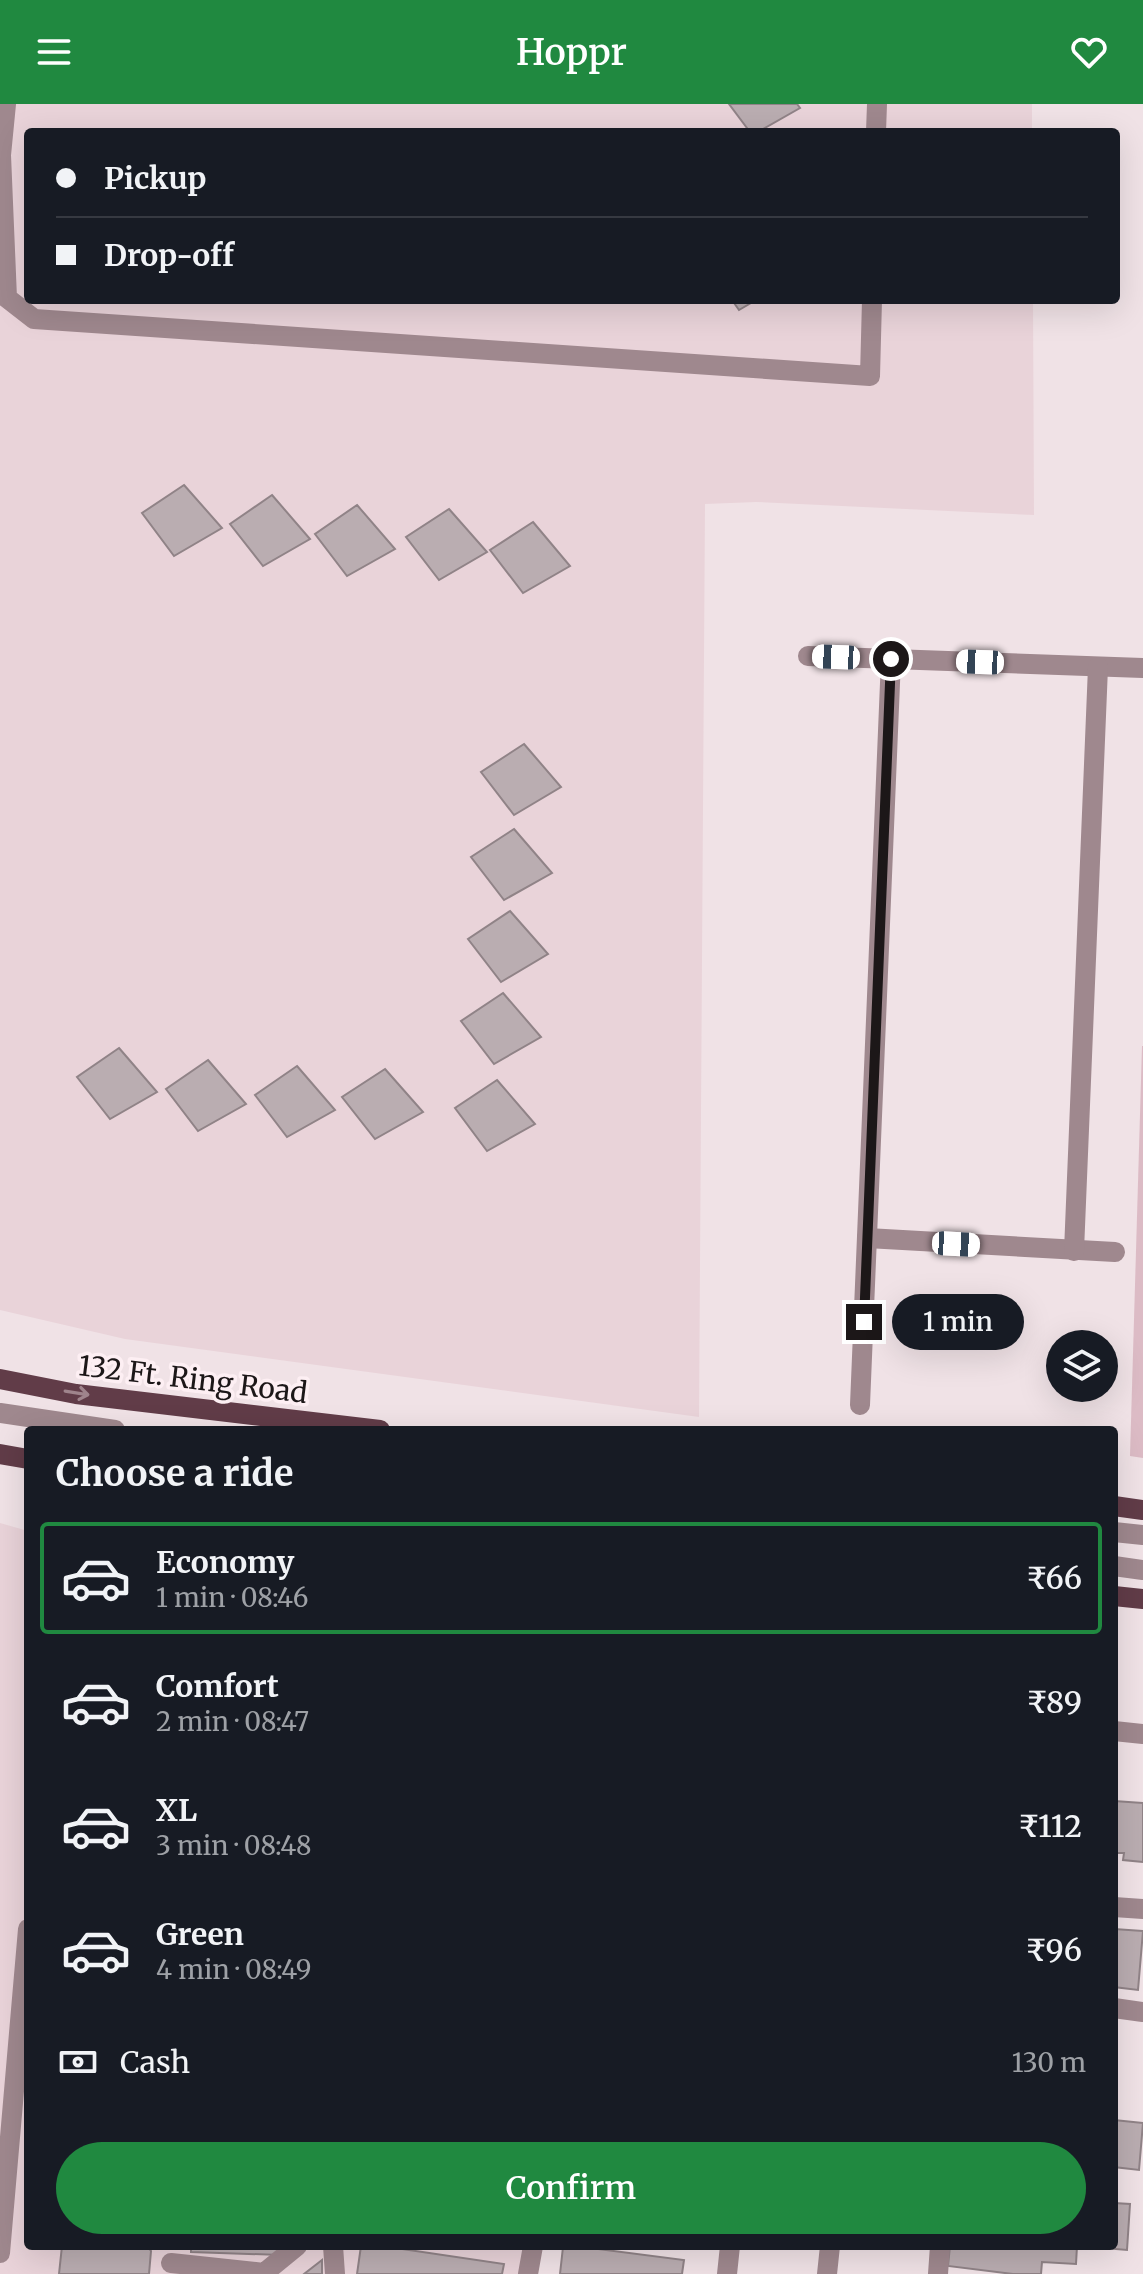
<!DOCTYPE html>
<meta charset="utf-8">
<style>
:root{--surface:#171b24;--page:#20242c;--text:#f1f3f6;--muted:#9ea1a6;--line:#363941;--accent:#208940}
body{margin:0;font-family:Merriweather,serif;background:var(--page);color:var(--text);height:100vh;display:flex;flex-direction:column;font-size:30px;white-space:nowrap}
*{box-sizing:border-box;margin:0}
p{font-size:26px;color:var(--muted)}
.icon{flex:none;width:44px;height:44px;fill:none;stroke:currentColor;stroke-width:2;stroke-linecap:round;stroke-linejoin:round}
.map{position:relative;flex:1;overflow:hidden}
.details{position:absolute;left:24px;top:1322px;width:1094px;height:824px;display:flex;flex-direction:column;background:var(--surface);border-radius:8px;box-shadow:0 8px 32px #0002}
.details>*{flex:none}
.top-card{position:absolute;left:24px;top:24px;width:1096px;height:176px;border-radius:8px;box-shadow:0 8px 32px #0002;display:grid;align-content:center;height:176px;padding:0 32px;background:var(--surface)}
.fabs{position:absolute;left:1046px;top:1226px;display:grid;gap:16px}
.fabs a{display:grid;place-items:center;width:72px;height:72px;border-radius:50%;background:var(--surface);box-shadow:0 8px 32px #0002;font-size:40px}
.end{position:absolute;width:36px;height:36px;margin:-18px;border:10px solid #1c1718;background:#fff;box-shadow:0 0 0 4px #fff}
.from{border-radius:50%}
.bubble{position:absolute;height:56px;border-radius:28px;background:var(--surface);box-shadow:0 8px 32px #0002;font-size:26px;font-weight:600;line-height:56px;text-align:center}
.car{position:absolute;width:24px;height:48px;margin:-24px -12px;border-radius:10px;box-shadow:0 0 6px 2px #0007;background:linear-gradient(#fff 24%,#345 0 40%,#fff 0 76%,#345 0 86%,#fff 0)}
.top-card b{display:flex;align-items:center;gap:28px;height:76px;font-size:30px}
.top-card b+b{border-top:2px solid var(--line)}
.top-card i{width:20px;height:20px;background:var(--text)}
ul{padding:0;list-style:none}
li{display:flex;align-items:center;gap:24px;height:112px;margin:0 16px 12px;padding:0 16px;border:4px solid transparent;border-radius:8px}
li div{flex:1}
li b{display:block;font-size:30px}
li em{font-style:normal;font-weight:600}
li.current{border-color:var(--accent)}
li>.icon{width:72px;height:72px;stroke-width:1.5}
h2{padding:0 32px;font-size:36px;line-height:96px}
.pay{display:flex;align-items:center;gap:20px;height:88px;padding:0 32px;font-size:30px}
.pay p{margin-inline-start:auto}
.action{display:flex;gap:16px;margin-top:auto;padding:16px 32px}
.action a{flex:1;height:92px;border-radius:48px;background:var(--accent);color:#fff;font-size:32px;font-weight:600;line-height:92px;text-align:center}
header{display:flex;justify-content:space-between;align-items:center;height:104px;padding:0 32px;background:var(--accent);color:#fff;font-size:36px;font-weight:600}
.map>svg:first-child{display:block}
.built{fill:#e9d3d9}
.green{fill:#dcbbc5}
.building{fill:#baadb1;stroke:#908387;stroke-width:2}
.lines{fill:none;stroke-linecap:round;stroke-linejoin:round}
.minor{stroke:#9f888e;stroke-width:20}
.major{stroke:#613c48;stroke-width:20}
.oneway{stroke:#9f848c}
.route{stroke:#1c1718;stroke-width:10}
.labels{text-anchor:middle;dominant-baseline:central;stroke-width:7;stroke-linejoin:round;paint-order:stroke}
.street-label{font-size:28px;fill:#1c1718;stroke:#fdeff3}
</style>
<header><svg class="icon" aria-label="menu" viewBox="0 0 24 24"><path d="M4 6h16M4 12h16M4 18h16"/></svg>Hoppr<svg class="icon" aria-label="heart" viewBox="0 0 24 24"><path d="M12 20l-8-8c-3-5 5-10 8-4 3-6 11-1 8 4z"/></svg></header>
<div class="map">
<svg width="1143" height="2170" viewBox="0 0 1143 2170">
<rect width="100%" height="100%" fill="#f0e2e6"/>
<g class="built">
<path d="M 0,0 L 1032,0 L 1032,28 L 28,28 L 28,196 L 1033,196 L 1034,411 L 756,398 L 705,400 L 699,1313 L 125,1235 L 0,1206 Z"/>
<path d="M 0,1419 L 28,1427 L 28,2142 L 534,2142 L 531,2170 L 0,2170 Z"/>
</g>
<path class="green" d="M 1142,942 L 1143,942 L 1143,1354 L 1130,1352 Z"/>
<g class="building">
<path d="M 729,0 L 797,0 L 800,4 L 758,28 L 750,28 Z"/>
<path d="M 732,196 L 756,196 L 739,206 Z"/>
<path d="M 184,381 L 222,424 L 174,452 L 142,409 Z"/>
<path d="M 272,391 L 310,435 L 263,462 L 230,420 Z"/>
<path d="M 357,401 L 395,445 L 347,472 L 315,430 Z"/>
<path d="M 449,405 L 487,448 L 439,476 L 406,433 Z"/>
<path d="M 533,418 L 570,462 L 523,489 L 490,446 Z"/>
<path d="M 524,640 L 561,683 L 514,711 L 481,668 Z"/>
<path d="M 514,725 L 552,769 L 504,796 L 471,753 Z"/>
<path d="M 510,807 L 548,850 L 501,878 L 468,835 Z"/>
<path d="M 503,889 L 541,933 L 494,960 L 461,917 Z"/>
<path d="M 119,944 L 157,988 L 110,1015 L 77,973 Z"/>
<path d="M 208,956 L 246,1000 L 198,1027 L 166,985 Z"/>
<path d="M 297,962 L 335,1006 L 287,1033 L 255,991 Z"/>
<path d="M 385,965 L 423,1008 L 375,1035 L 342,993 Z"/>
<path d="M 497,976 L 535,1020 L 487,1047 L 455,1004 Z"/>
<path d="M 1114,1697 L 1143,1699 L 1143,1758 L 1123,1756 L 1124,1749 L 1114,1749 Z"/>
<path d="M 1114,1825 L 1143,1827 L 1138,1886 L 1114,1883 Z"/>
<path d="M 1114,2016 L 1143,2019 L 1139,2066 L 1114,2063 Z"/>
<path d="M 1114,2099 L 1130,2100 L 1127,2146 L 1080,2142 L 1114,2142 Z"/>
<path d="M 62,2142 L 147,2142 L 151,2147 L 149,2170 L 59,2170 Z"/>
<path d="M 191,2142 L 280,2142 L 280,2151 L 191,2148 Z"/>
<path d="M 361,2142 L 382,2142 L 504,2160 L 502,2170 L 357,2170 Z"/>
<path d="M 575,2142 L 684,2156 L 682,2170 L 560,2170 L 563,2143 L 575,2144 Z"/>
<path d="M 950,2142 L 1077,2142 L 1076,2160 L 1042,2158 L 1041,2170 L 1013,2170 L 948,2162 Z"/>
<path d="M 322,2156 L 322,2170 L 304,2170 Z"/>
</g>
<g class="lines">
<g class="minor">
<path d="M 6,0 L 1,51 L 7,194 L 34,215 L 870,272 L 872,196"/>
<path d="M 876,28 L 877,0"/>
<path d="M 808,552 L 1143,564"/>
<path d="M 867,1134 L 1115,1148"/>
<path d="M 1074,1147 L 1098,563"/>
<path d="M 860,1301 L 891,555"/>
<path d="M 0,1309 L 115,1326"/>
<path d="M 1114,1428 L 1143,1431"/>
<path d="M 1114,1462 L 1143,1466"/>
<path d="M 1114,1627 L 1143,1630"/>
<path d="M 1114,1803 L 1143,1805"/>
<path d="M 1114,1904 L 1143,1908"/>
<path d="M 333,2142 L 335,2170"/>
<path d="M 0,2149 L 28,1825"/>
<path d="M 171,2159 L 264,2169 L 297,2142"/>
<path d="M 528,2170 L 533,2142"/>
<path d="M 727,2170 L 730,2142"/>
<path d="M 827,2170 L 830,2142"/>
<path d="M 938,2170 L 940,2142"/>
</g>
<g class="major">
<path d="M 0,1275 L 76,1290 L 380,1326"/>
<path d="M 0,1350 L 28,1355"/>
<path d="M 1114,1402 L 1143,1406"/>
<path d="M 1114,1492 L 1143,1495"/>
</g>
</g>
<defs><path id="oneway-shaft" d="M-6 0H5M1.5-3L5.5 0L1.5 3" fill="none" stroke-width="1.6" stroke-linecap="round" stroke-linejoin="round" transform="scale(2)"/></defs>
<use class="oneway" href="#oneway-shaft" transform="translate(77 1289) rotate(9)"/>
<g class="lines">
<path class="route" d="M 864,1218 L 891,555"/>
</g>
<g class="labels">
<g class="street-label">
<text transform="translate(193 1275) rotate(7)">132 Ft. Ring Road</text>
</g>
</g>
</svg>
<div class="fabs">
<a><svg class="icon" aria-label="layers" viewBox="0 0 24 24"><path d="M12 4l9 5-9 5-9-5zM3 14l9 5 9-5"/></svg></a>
</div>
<i class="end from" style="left:891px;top:555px"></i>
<i class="end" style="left:864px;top:1218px"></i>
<div class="bubble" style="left:892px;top:1190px;width:132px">1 min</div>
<i class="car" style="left:836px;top:553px;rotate:272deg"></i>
<i class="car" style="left:980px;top:558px;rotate:272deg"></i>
<i class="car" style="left:956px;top:1140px;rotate:93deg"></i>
<div class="top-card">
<b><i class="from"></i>Pickup</b>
<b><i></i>Drop-off</b>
</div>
<section class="details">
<h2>Choose a ride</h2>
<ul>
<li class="current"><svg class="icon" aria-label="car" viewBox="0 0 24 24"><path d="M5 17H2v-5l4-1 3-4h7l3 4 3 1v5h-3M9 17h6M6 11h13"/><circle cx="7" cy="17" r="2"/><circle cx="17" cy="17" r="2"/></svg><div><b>Economy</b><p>1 min · 08:46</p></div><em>₹66</em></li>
<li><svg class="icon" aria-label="car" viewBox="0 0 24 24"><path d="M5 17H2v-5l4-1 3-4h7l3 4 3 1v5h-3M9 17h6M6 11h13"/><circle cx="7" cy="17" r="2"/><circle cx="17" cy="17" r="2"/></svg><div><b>Comfort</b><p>2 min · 08:47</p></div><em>₹89</em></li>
<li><svg class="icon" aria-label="car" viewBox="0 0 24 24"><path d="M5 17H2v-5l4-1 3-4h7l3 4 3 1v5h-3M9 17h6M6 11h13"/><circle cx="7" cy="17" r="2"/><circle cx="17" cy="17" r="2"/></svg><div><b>XL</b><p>3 min · 08:48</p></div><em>₹112</em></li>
<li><svg class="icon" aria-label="car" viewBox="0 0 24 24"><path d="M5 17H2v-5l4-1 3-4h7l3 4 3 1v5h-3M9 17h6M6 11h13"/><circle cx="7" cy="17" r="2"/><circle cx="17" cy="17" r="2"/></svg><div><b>Green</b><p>4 min · 08:49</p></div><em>₹96</em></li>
</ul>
<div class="pay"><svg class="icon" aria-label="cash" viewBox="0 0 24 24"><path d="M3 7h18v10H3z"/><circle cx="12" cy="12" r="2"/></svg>Cash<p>130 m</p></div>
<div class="action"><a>Confirm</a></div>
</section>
</div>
